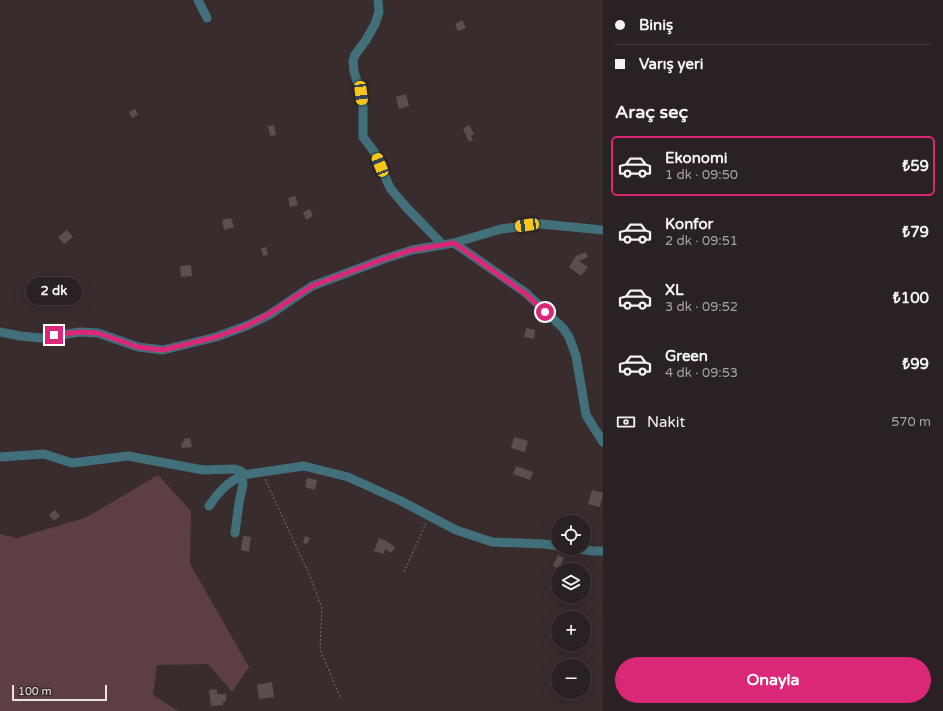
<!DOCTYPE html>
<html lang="tr">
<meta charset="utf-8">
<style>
:root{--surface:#2a2122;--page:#362e2f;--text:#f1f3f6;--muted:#a5a3a5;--line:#463e40;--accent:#db2777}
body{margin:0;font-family:"Varela Round",sans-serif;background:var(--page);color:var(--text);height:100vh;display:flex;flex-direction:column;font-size:15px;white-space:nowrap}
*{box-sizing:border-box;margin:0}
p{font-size:13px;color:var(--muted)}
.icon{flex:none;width:22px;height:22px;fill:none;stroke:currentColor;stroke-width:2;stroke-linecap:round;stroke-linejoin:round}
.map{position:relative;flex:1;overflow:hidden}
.side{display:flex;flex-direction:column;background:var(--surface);width:340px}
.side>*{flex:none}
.banner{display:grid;align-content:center;height:88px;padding:0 12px;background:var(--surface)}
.fabs{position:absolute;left:551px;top:515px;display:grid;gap:8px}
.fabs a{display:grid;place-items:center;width:40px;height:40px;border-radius:50%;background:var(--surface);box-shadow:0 4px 16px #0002,0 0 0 1px var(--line);font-size:20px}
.scale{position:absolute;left:12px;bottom:10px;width:95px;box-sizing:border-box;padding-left:4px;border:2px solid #e8e0e1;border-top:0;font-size:11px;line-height:14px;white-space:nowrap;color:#e8e0e1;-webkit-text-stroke:3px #382c2d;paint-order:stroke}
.end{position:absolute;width:18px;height:18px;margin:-9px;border:5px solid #db2777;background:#fff;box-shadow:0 0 0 2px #fff}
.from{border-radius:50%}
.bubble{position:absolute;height:28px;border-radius:14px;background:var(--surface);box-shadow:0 4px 16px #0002,0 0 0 1px var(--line);font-size:13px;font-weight:700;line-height:28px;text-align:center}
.car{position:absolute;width:12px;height:24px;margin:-12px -6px;border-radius:5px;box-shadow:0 0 3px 1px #0007;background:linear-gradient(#f5c518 24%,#345 0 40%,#f5c518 0 76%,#345 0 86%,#f5c518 0)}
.banner b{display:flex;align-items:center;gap:14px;height:38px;font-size:15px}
.banner b+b{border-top:1px solid var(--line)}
.banner i{width:10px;height:10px;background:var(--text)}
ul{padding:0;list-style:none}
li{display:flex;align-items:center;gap:12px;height:60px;margin:0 8px 6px;padding:0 4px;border:2px solid transparent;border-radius:6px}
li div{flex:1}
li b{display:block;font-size:15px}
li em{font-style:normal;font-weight:700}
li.active{border-color:var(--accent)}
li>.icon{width:36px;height:36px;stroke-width:1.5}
h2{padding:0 12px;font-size:18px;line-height:48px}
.pay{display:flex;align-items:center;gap:10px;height:44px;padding:0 12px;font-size:15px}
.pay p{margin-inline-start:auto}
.cta{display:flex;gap:8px;margin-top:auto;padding:8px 12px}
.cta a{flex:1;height:46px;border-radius:24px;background:var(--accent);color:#fff;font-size:16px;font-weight:700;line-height:46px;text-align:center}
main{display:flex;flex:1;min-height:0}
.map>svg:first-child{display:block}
.green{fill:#5d3e42}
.building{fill:#5b4e4f}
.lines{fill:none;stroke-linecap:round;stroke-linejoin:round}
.path{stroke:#7c7273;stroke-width:1;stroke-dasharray:2 2;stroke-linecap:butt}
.minor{stroke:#41707b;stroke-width:9}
.route{stroke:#db2777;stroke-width:5}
</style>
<main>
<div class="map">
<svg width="603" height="711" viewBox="0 0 603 711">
<rect width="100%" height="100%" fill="#382c2d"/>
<path class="green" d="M 158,475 L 191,511 L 190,564 L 249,667 L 232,692 L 208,664 L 157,665 L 153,695 L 178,711 L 0,711 L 0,534 L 17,538 L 87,517 Z"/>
<g class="building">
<path d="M 462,20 L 466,28 L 458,31 L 455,24 Z"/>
<path d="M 406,94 L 409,106 L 399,109 L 396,97 Z"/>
<path d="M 135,109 L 138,115 L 132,118 L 129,112 Z"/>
<path d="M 274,125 L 276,135 L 270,136 L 268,126 Z"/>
<path d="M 469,125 L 474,134 L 471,136 L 473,140 L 469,142 L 463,129 Z"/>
<path d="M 295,196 L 298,205 L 290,207 L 288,198 Z"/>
<path d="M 310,209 L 313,216 L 306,220 L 303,212 Z"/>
<path d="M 231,218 L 234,227 L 224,230 L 222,220 Z"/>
<path d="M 67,230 L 73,237 L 64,244 L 58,237 Z"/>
<path d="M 266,247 L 268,255 L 263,256 L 261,248 Z"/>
<path d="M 586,252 L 588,257 L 579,261 L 588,267 L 581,276 L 569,267 L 576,256 Z"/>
<path d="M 191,265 L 192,276 L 181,277 L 180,266 Z"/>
<path d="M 526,328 L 535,330 L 534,339 L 524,337 Z"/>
<path d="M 514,437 L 528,441 L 525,452 L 511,448 Z"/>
<path d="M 190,438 L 192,447 L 182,448 L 181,443 L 184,442 L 183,439 Z"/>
<path d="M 516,466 L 533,472 L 530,480 L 513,474 Z"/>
<path d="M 307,478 L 317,480 L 315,490 L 305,487 Z"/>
<path d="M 592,490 L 603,493 L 600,507 L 588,504 Z"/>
<path d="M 55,510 L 60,516 L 54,521 L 49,515 Z"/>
<path d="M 243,536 L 251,537 L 249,552 L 241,550 Z"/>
<path d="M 305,536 L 310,538 L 307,544 L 303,543 Z"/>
<path d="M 379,538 L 388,542 L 395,547 L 391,553 L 385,549 L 384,554 L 374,551 Z"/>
<path d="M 558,555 L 564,558 L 559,569 L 553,566 Z"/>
<path d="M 558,575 L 558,593 L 552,590 Z"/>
<path d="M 272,682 L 274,697 L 259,699 L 257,685 Z"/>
<path d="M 217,689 L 217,694 L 226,694 L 226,701 L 223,702 L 223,705 L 211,706 L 209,690 Z"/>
</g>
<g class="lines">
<g class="path">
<path d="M 265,479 L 310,576 L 322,608 L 320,649 L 340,697"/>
<path d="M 404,572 L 426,523"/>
</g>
<g class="minor">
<path d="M 198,0 L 207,18"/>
<path d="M 378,0 L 379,12 L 375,24 L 366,40 L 355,55 L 353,61 L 354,72 L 361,93 L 363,106 L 363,137 L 375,153 L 390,188 L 406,207 L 443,245"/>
<path d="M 454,243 L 526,293 L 563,328 L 569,337 L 576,356 L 586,415 L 603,442"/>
<path d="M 0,332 L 20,336 L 41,338 L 80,332 L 98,333 L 138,347 L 163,350 L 216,337 L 246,326 L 269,315 L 312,286 L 384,259 L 412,250 L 454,243 L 501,229 L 541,224 L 603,230"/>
<path d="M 0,457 L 44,454 L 72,463 L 128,456 L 203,470 L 234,469 L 241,471 L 242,475"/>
<path d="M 209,506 C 218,493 227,482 242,476"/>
<path d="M 235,533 L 239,503 L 243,484 L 242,475 L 304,466 L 348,477 L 401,501 L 456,530 L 492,542 L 544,544 L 558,546"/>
<path d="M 572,548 L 593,551 L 603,551"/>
</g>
</g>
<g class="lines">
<path class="route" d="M 54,335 L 80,332 L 98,333 L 138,347 L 163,350 L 216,337 L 246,326 L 269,314 L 312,286 L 384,259 L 412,250 L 454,243 L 526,294 L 545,312"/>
</g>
</svg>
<div class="fabs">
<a><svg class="icon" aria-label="locate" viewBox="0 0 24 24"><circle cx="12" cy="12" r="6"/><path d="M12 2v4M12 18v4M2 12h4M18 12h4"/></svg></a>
<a><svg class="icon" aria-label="layers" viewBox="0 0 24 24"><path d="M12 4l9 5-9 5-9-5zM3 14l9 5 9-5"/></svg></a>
<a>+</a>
<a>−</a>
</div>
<div class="scale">100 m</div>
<i class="end from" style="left:545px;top:312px"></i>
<i class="end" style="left:54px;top:335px"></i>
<div class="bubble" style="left:26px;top:277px;width:56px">2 dk</div>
<i class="car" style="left:361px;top:93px;rotate:173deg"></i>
<i class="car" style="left:380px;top:165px;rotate:338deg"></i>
<i class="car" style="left:527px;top:225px;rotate:262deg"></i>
</div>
<section class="side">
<div class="banner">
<b><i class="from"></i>Biniş</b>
<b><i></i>Varış yeri</b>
</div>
<h2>Araç seç</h2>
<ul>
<li class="active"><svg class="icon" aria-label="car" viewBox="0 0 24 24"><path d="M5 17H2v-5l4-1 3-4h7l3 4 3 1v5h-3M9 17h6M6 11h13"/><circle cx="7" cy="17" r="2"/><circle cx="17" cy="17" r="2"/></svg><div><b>Ekonomi</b><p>1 dk · 09:50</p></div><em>₺59</em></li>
<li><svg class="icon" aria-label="car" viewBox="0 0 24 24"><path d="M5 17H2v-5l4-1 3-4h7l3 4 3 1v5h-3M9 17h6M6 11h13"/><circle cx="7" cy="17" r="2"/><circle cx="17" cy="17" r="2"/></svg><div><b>Konfor</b><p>2 dk · 09:51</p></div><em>₺79</em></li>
<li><svg class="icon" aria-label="car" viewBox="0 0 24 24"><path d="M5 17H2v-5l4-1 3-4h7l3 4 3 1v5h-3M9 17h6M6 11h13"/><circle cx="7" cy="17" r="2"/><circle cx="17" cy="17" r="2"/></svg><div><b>XL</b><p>3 dk · 09:52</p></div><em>₺100</em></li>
<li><svg class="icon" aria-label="car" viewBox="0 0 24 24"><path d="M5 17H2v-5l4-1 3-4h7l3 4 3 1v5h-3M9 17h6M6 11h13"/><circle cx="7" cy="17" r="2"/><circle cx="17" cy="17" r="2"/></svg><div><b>Green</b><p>4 dk · 09:53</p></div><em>₺99</em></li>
</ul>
<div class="pay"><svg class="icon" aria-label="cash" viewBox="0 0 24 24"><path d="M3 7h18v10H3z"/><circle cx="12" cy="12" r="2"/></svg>Nakit<p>570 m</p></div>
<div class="cta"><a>Onayla</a></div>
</section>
</main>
